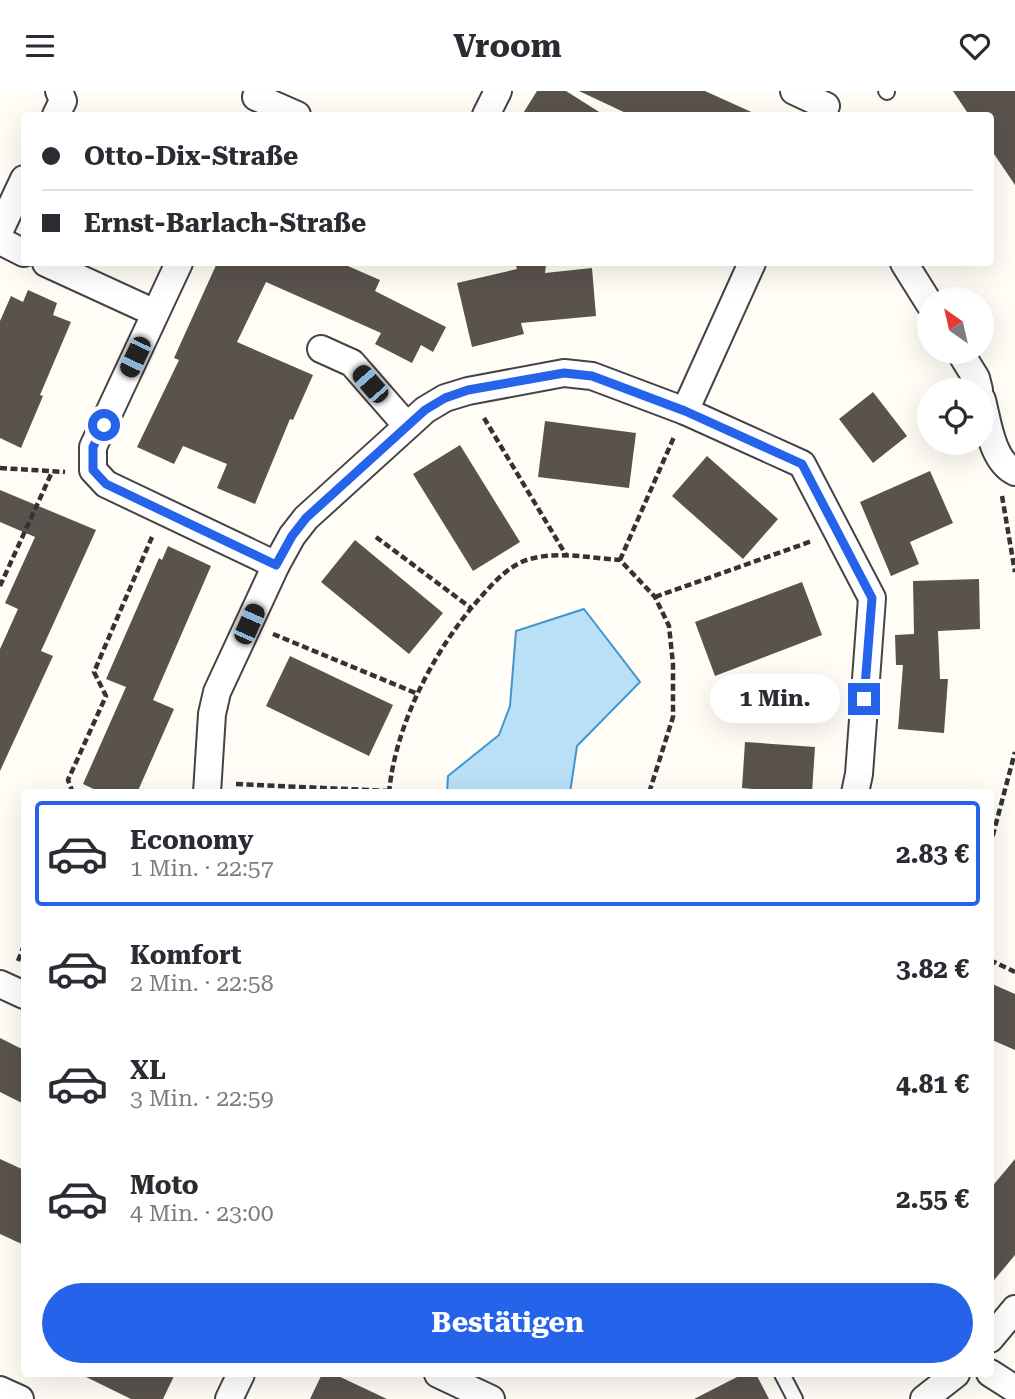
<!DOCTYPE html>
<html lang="de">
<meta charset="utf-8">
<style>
:root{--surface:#fff;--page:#f2f2f3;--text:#2b2b33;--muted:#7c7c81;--line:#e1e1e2;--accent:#2563eb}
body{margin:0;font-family:"Roboto Serif",serif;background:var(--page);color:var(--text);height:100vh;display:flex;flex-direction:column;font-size:26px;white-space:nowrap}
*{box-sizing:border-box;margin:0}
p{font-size:23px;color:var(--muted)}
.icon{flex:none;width:38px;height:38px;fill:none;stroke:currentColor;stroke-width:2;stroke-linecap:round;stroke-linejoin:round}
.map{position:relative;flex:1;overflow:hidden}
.sheet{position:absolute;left:21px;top:698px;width:973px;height:588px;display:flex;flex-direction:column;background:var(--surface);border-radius:7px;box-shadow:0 7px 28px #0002}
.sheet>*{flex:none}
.banner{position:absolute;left:21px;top:21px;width:973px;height:154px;border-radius:7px;box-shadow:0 7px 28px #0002;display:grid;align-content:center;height:154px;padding:0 21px;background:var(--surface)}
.needle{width:46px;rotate:326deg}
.tools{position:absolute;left:917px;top:196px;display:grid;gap:14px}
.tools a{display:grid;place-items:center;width:77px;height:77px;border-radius:50%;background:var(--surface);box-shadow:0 7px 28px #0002;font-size:35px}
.end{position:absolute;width:32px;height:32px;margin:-16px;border:9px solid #2563eb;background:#fff;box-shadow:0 0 0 4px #fff}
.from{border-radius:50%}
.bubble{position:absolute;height:49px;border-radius:24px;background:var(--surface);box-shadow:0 7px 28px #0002;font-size:23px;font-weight:700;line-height:49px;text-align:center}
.car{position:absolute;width:21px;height:42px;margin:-21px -10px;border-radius:9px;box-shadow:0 0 5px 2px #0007;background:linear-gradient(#222 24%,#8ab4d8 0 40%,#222 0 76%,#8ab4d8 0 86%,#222 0)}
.banner b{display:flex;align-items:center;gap:24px;height:66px;font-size:26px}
.banner b+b{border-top:2px solid var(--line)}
.banner i{width:18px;height:18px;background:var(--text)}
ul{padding:12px 0 0;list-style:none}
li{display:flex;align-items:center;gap:21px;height:105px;margin:0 14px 10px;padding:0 7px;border:4px solid transparent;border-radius:7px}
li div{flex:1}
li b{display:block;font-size:26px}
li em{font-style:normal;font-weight:700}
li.selected{border-color:var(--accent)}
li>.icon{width:63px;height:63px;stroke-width:1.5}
.cta{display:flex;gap:14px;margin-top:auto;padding:14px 21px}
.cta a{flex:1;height:80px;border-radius:42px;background:var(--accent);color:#fff;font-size:28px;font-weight:700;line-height:80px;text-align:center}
header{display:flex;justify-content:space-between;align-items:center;height:91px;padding:0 21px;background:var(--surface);font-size:32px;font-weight:700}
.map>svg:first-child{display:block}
.water{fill:#b9e0f7;stroke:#3f96cf;stroke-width:2}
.building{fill:#5a524d}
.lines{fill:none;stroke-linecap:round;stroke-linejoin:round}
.lane-casing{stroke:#444;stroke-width:18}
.street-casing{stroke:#444;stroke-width:30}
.path{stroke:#333;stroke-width:4.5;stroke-dasharray:7 3.5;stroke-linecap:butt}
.lane{stroke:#fff;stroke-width:14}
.street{stroke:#fff;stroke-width:26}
.route{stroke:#2563eb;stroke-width:9}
</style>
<header><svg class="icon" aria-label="menu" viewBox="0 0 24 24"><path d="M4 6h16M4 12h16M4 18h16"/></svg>Vroom<svg class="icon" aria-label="heart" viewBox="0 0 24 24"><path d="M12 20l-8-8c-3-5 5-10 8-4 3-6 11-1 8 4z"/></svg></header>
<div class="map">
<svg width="1015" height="1308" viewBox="0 0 1015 1308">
<rect width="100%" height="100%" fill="#fffdf5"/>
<path class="water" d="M 584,518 L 640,591 L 577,655 L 570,702 L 447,702 L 448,685 L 499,644 L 510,615 L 516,540 Z"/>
<g class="building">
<path d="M 537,0 L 566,0 L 604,24 L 522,24 Z"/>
<path d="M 579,0 L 705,0 L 758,24 L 630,24 Z"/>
<path d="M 953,0 L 1015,0 L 1015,94 L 990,57 L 990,24 L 969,24 Z"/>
<path d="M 217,172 L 341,172 L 380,189 L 375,200 L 446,236 L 433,261 L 421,254 L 412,272 L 375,253 L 381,242 L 266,191 L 237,251 L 313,284 L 293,329 L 290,328 L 255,413 L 217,397 L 227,373 L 183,355 L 174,373 L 137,356 L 179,269 L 174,267 Z"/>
<path d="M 546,174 L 545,182 L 592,177 L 596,225 L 521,232 L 524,243 L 472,256 L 457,192 L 517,178 L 516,175 Z"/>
<path d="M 28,199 L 57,212 L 53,224 L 71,231 L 40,304 L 43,305 L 21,357 L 0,347 L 0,230 L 11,205 L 23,211 Z"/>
<path d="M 873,301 L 907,345 L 873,372 L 839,328 Z"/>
<path d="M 545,330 L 636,342 L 629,397 L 538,386 Z"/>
<path d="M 460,354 L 520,451 L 473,480 L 413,383 Z"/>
<path d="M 707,365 L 778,428 L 743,468 L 672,405 Z"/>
<path d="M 930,380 L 953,432 L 910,451 L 919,473 L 891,485 L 860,411 Z"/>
<path d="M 0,399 L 96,439 L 41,560 L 53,565 L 0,680 L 0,558 L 18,518 L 5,512 L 35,446 L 0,431 Z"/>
<path d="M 355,449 L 443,522 L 409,563 L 321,491 Z"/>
<path d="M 168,455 L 211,475 L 153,609 L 174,618 L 137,702 L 102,702 L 83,693 L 126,596 L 106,588 L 159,467 L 162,469 Z"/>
<path d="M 979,488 L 980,538 L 938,540 L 940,588 L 948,588 L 944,642 L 898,638 L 903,574 L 896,574 L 895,544 L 914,543 L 913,490 Z"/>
<path d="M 802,491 L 822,544 L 715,585 L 695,531 Z"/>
<path d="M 290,565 L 393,614 L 369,665 L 266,615 Z"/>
<path d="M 745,651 L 815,656 L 812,702 L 764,702 L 764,699 L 742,697 Z"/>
<path d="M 990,892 L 1015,903 L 1015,959 L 990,948 Z"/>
<path d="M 0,947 L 24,959 L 24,1013 L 0,1001 Z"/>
<path d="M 0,1068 L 24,1079 L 24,1154 L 0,1143 Z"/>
<path d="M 1015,1068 L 1015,1164 L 990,1194 L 990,1098 Z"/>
<path d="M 80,1283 L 175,1283 L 163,1308 L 131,1308 Z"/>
<path d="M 322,1283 L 334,1283 L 387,1308 L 310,1308 Z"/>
<path d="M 743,1283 L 756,1283 L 769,1308 L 694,1308 Z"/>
</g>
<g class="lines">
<defs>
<g id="lane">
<path d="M 886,0 L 887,1"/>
<path d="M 782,1283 L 795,1308"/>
</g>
<g id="street">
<path d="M 794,0 L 826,15"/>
<path d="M 256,6 L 297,24"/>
<path d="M 56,24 L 63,10 L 59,0"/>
<path d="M 486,24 L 498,0"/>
<path d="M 0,139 L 24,88"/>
<path d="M 0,150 L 24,162"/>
<path d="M 46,172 L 155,222"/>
<path d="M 179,172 L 93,356 L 93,379 L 106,393 L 276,474"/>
<path d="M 904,172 L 929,212"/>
<path d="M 321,258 L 352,272 L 407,335"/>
<path d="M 960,261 L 976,287 L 979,299"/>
<path d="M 982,309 C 988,332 992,370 1015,381"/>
<path d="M 685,320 L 752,172"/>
<path d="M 207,702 L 212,623 L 217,601 L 276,474 L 292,445 L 306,427 L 425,319 L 445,307 L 468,300 L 564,282 L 592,285 L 685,320 L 802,373 L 872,507 L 859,683 L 855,702"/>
<path d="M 0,893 L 24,904"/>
<path d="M 990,1248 L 1015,1218"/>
<path d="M 990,1282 L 1015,1298"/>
<path d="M 438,1283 L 491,1308"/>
<path d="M 0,1299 L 20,1308"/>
<path d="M 229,1308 L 241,1283"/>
<path d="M 924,1308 L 956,1283"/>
</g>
</defs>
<use href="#lane" class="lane-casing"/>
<use href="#street" class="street-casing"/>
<g class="path">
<path d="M 484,327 L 566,464"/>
<path d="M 0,377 L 65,381"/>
<path d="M 1002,405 L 1015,481"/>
<path d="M 376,446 L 471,517"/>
<path d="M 620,469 L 674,346"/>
<path d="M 0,495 L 52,381"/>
<path d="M 655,506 L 812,450"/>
<path d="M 273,543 L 418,603"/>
<path d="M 236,693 L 389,700"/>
<path d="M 73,702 L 68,689 L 106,605 L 94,581 L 152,446"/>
<path d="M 389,702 C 395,634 435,557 480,507 C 493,492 510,473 530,468 C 558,460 591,467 620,469 L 655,506 L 669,535 L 673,573 L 673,626 L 649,702"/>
<path d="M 990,755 L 1015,661"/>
<path d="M 990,869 L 1015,881"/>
<path d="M 18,870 L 24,854"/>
</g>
<use href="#lane" class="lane"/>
<use href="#street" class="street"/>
</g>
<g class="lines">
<path class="route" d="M 104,334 L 93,356 L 93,379 L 106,393 L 276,474 L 292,445 L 306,427 L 425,319 L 445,307 L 468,299 L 564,282 L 592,285 L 685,320 L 802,373 L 872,507 L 864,608"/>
</g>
</svg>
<div class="tools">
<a><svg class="needle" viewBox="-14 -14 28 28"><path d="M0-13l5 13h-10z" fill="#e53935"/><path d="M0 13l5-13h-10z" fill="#7c7c81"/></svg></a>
<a><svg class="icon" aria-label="locate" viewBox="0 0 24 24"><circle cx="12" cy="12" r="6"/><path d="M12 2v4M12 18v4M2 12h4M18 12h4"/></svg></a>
</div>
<i class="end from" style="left:104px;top:334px"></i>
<i class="end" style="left:864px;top:608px"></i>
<div class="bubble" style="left:710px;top:583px;width:130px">1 Min.</div>
<i class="car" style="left:135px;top:266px;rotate:205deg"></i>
<i class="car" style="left:370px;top:293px;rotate:319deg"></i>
<i class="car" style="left:249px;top:533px;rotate:24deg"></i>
<div class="banner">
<b><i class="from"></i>Otto-Dix-Straße</b>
<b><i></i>Ernst-Barlach-Straße</b>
</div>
<section class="sheet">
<ul>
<li class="selected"><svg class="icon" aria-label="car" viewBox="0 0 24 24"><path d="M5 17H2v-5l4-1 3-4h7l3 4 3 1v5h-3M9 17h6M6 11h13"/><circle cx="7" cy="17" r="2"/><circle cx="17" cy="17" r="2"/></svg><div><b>Economy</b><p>1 Min. · 22:57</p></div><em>2.83 €</em></li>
<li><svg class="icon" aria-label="car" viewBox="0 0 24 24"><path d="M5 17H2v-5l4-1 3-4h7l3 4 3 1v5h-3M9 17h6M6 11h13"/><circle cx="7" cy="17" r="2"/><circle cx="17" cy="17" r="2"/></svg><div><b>Komfort</b><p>2 Min. · 22:58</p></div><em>3.82 €</em></li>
<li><svg class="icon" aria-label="car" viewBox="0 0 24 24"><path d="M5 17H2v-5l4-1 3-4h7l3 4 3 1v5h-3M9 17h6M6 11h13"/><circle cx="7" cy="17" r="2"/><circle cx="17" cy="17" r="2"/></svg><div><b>XL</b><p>3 Min. · 22:59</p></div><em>4.81 €</em></li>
<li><svg class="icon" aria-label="car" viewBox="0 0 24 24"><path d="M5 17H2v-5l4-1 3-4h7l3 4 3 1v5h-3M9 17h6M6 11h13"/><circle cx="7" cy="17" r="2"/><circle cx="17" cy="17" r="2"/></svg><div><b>Moto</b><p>4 Min. · 23:00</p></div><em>2.55 €</em></li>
</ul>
<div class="cta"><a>Bestätigen</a></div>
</section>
</div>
